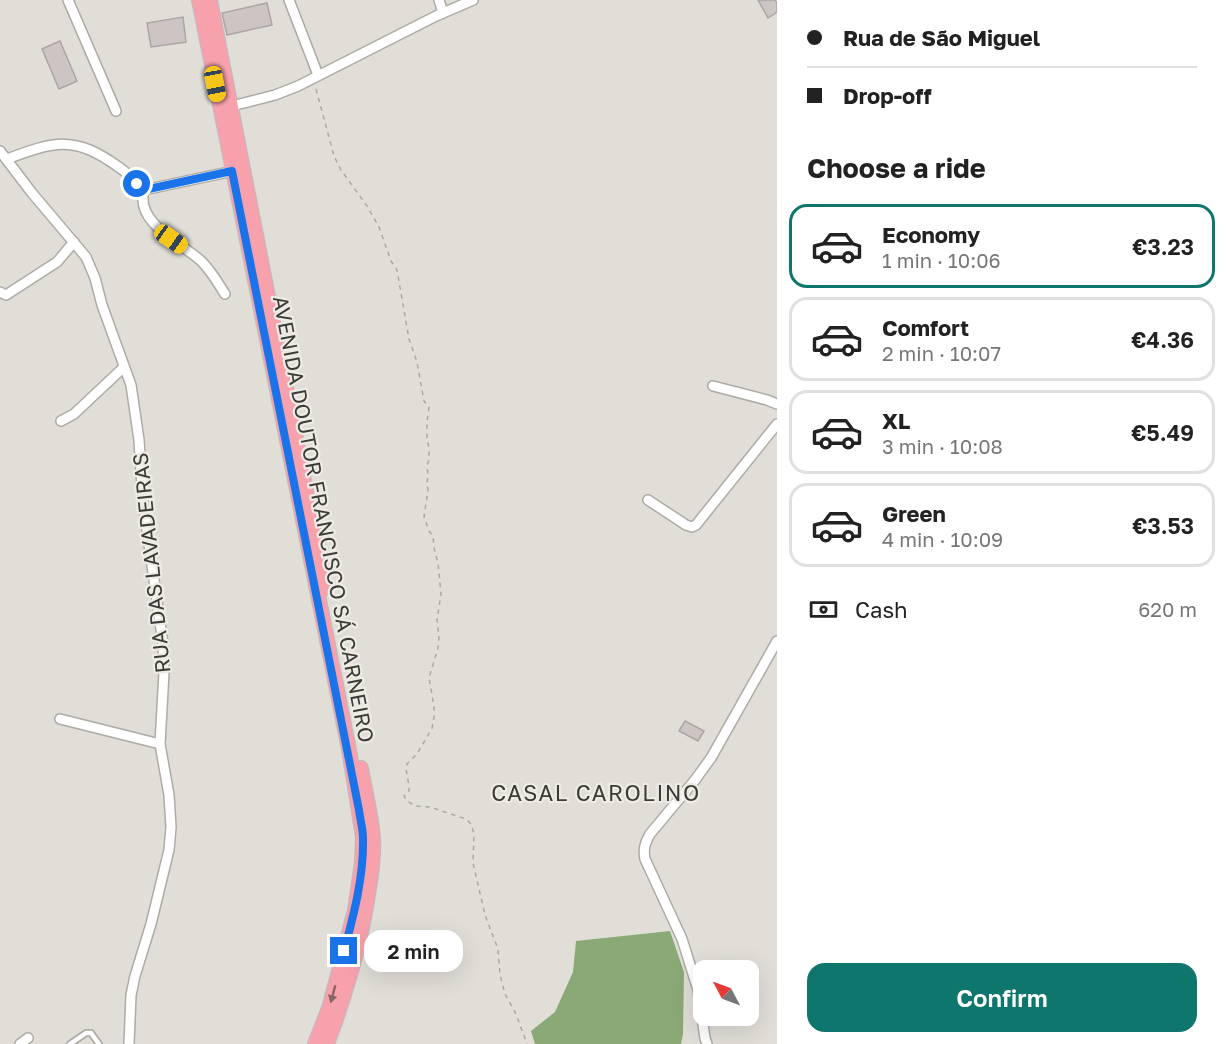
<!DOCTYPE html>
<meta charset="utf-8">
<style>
:root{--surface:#fff;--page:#f2f2f2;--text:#222;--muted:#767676;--line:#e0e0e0;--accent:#0f766e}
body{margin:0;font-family:"Golos Text",sans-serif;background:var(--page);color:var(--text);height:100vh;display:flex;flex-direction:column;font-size:22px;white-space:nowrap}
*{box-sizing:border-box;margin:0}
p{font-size:20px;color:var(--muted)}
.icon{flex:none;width:33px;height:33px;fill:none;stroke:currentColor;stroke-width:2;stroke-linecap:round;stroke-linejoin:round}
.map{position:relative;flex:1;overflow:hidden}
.side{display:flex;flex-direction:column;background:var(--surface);width:450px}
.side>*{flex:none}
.top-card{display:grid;align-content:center;height:132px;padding:0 30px;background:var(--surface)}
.needle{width:39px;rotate:311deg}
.controls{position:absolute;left:693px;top:960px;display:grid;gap:12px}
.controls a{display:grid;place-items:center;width:66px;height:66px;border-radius:12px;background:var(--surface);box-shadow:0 6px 24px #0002;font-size:30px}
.end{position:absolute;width:27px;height:27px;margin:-14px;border:8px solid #1a73e8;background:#fff;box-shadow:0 0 0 3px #fff}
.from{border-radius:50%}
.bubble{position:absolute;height:42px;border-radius:18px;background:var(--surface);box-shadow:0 6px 24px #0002;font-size:20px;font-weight:600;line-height:42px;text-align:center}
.car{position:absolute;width:18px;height:36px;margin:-18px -9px;border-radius:8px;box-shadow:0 0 4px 2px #0007;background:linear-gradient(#f5c518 24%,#345 0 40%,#f5c518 0 76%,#345 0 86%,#f5c518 0)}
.top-card b{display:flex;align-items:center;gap:21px;height:57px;font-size:22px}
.top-card b+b{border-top:2px solid var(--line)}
.top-card i{width:15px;height:15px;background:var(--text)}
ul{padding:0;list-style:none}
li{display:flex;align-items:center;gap:18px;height:84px;margin:0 12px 9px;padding:0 18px;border:3px solid var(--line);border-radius:18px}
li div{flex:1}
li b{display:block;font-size:22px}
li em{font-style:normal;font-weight:600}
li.active{border-color:var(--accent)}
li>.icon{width:54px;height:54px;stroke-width:1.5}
h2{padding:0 30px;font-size:27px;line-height:72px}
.pay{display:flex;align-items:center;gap:15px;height:66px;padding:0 30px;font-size:22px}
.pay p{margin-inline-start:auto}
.primary-button{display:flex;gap:12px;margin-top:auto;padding:12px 30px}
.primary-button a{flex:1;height:69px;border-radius:18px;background:var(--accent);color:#fff;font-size:24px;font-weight:600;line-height:69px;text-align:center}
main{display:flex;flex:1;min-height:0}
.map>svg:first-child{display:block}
.forest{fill:#8ba976}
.building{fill:#ccc5c4;stroke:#aca5a4;stroke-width:1.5}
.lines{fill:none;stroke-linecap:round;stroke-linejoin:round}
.lane-casing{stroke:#aeaba6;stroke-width:8}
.street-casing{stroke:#aeaba6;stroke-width:12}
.primary-casing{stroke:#bdbcbb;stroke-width:16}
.path{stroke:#aba9a4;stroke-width:1.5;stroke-dasharray:4.5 4.5;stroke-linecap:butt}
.lane{stroke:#fff;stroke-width:4.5}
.street{stroke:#fff;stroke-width:9}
.primary{stroke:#f7a1ad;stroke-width:14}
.oneway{fill:#876467}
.route{stroke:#1a73e8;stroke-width:8}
.labels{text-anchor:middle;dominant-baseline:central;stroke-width:4.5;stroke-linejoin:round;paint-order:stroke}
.street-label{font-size:21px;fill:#3c3b38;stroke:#eeebe5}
.neighbourhood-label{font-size:22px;letter-spacing:1.5px;fill:#3c3b38;stroke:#eeebe5}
</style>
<main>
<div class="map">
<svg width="777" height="1044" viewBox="0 0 777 1044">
<rect width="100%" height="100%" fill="#e1ded8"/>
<path class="forest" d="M 670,931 L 684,972 L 683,1034 L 681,1044 L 535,1044 L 531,1031 L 555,1012 L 573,972 L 576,941 Z"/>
<g class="building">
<path d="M 758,0 L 775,0 L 777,3 L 777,12 L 768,18 Z"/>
<path d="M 267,3 L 272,25 L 227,35 L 222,13 Z"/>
<path d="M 183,17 L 186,42 L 151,47 L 147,23 Z"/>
<path d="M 60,41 L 77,81 L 59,89 L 42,49 Z"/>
<path d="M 685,721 L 704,731 L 698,741 L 679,731 Z"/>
</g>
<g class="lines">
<defs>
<path id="lane" d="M 70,1044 L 86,1033 L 91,1033 L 99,1044"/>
<g id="street">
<path d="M 68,0 L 116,111"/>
<path d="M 289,0 L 318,75"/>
<path d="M 439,0 L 443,13"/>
<path d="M 232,106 L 275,95 L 298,86 L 436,16 L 473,0"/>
<path d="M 0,151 L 32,193 L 86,257 L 95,278 L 102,305 L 131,385 L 139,440 L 143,502 L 163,643 L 164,672 L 160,744 L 169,795 L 171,827 L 169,850 L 151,924 L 135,976 L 131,995 L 129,1044"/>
<path d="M 7,159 C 55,141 75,135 120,168 C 129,174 136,183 144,190 L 233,171"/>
<path d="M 144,190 C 135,223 180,242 200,260 C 210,269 218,283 225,294"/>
<path d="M 0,292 L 6,295 L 57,262 L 74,242"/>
<path d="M 713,386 L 767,400 L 777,404"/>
<path d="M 61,421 L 74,414 L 124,367"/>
<path d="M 648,500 L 686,525 L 692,527 L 696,525 L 777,424"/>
<path d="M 60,719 L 160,744"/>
<path d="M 20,1044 L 28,1038"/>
<path d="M 707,1044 L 705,1038 L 698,990 L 682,939 L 645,859 C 643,849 645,843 650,834 L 695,780 L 711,758 L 777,641"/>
</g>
<g id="primary">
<path d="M 199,0 L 349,750 L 363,837 L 362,862 L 355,910 L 339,971 L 329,1008 L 315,1044"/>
<path d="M 210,0 L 325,588"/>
<path d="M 327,1044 C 346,993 362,941 369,888 C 372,871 374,854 373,837 C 371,814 365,791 361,768"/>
</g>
</defs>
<use href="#lane" class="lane-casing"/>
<use href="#street" class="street-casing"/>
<use href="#primary" class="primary-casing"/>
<path class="path" d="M 316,89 L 334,156 L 341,170 L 367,206 L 379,227 L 391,261 L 397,270 L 409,339 L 417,362 L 424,401 L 429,407 L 427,422 L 427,438 L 429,448 L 429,460 L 427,466 L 428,475 L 427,483 L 428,490 L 424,517 L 429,531 L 433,536 L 434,548 L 438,563 L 441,594 L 437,620 L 439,637 L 438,648 L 429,678 L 434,706 L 434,717 L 432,728 L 427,737 L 417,754 L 407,764 L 406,769 L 409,786 L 409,791 L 404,796 L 407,801 L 415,806 L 430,807 L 466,819 L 471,824 L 474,834 L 473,863 L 485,915 L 498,949 L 500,975 L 505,994 L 516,1014 L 527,1044"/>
<use href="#lane" class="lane"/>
<use href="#street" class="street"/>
<use href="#primary" class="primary"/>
</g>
<defs><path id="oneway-solid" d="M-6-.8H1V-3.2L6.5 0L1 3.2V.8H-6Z" transform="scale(1.5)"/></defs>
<use class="oneway" href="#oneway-solid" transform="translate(333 994) rotate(105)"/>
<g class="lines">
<path class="route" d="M 137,184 L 144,190 L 232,171 L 359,810 C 360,819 363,829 363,838 C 364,876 354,914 344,951"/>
</g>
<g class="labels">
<g class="street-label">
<text transform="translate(324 519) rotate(79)">AVENIDA DOUTOR FRANCISCO SÁ CARNEIRO</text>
<text transform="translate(151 563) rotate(-96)">RUA DAS LAVADEIRAS</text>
</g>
<g class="neighbourhood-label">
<text x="596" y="792">CASAL CAROLINO</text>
</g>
</g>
</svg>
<div class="controls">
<a><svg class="needle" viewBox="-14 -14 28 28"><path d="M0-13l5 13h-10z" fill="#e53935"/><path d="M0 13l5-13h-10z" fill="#767676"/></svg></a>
</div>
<i class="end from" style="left:137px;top:184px"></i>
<i class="end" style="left:344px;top:951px"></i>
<div class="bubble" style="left:364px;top:930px;width:99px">2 min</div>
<i class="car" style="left:215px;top:84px;rotate:169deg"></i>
<i class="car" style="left:171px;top:239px;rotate:125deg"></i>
</div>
<section class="side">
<div class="top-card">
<b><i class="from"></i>Rua de São Miguel</b>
<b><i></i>Drop-off</b>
</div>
<h2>Choose a ride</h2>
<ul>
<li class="active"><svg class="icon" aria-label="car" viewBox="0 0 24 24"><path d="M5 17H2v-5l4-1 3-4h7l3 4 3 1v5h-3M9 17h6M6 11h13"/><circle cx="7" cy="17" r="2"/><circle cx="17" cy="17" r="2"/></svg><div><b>Economy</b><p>1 min · 10:06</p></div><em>€3.23</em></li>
<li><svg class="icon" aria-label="car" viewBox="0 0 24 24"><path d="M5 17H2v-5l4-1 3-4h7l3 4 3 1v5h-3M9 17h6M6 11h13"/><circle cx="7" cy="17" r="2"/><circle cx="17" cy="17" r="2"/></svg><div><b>Comfort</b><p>2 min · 10:07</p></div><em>€4.36</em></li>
<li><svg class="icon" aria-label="car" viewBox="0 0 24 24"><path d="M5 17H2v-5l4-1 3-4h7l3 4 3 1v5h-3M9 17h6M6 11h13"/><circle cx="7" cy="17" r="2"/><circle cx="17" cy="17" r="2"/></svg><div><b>XL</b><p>3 min · 10:08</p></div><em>€5.49</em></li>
<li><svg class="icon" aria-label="car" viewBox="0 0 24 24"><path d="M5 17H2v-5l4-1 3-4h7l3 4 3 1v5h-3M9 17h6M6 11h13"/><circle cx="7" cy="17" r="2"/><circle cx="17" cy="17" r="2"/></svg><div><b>Green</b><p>4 min · 10:09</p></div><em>€3.53</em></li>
</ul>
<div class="pay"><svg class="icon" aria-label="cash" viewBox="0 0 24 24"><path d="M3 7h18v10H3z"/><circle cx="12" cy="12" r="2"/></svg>Cash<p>620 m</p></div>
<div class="primary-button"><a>Confirm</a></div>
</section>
</main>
